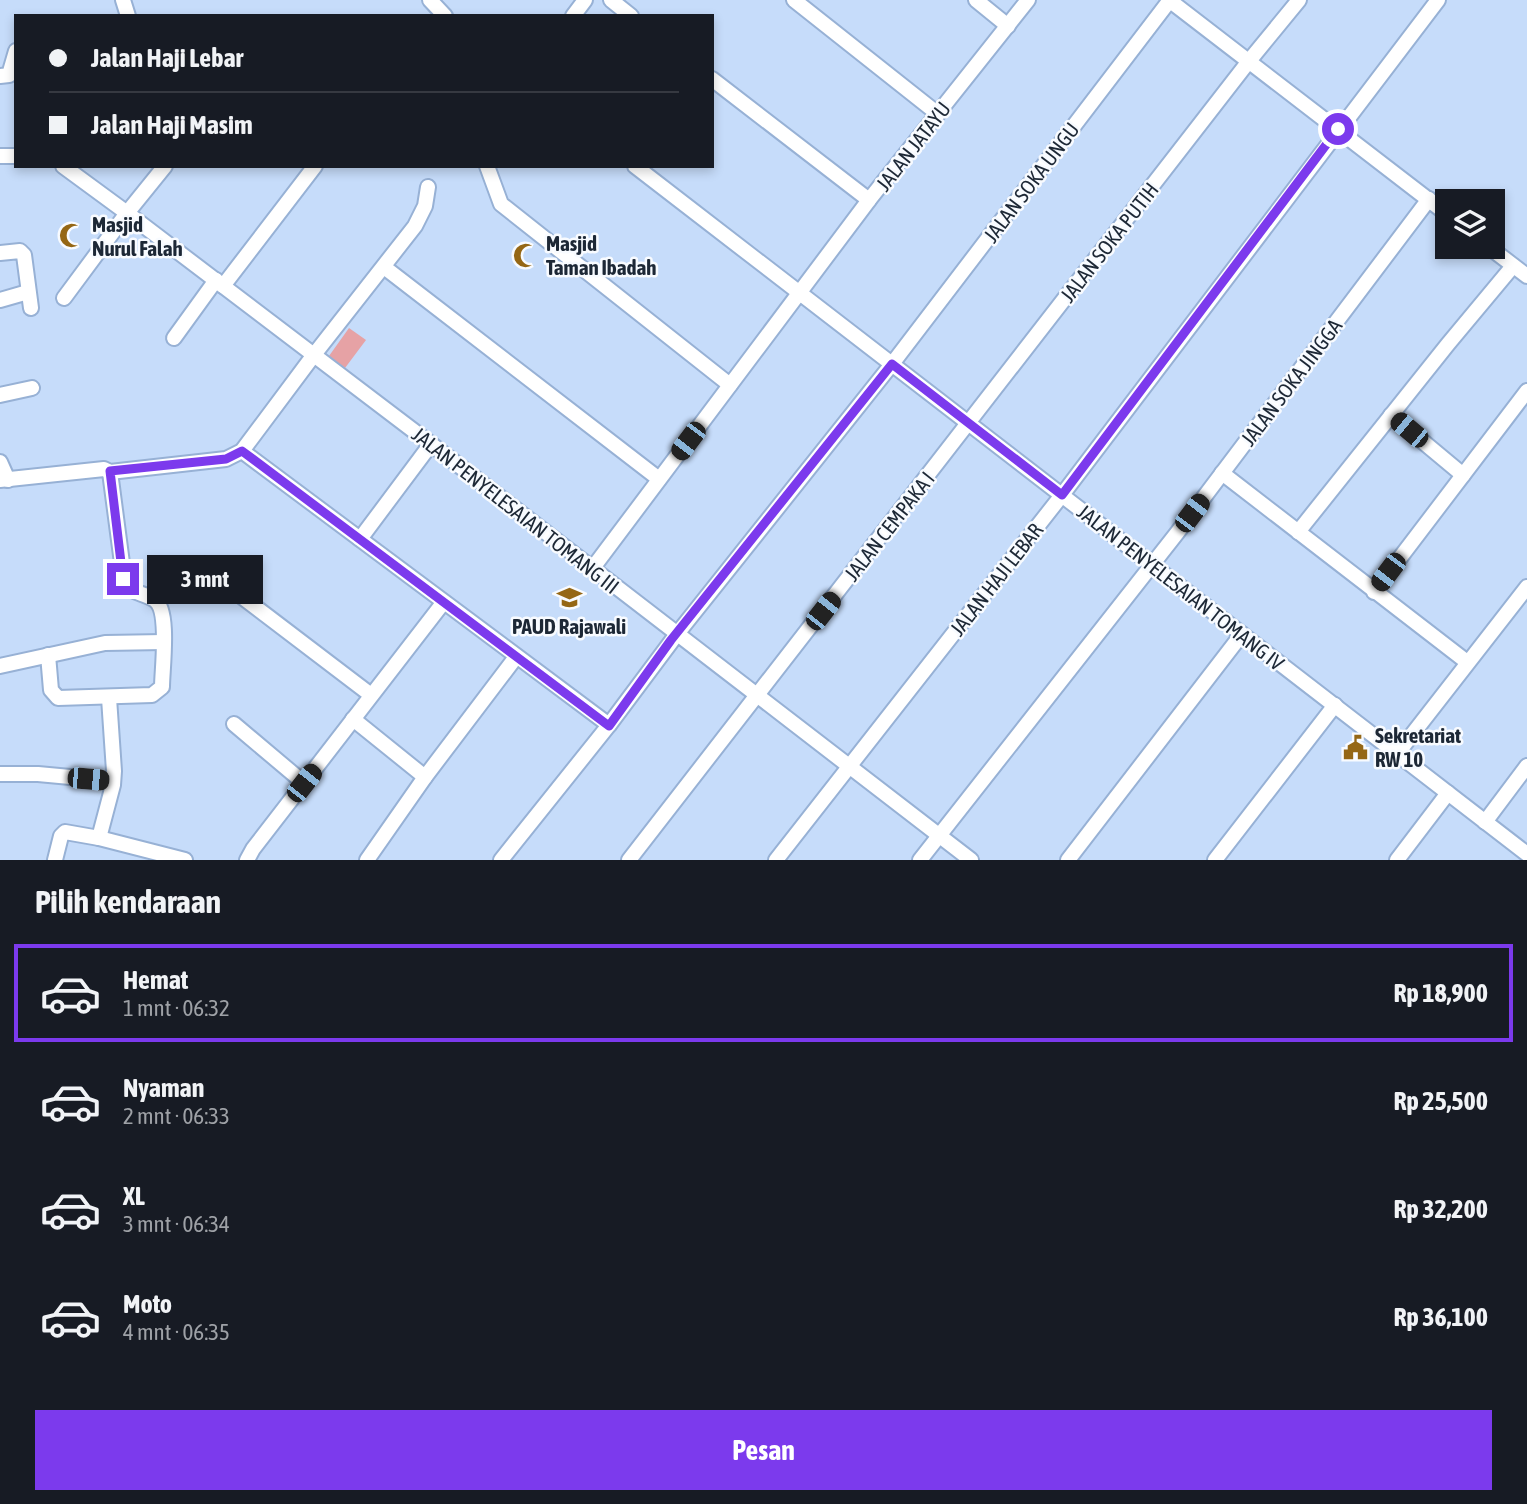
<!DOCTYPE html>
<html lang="id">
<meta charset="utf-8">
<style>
:root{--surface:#171b24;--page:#242831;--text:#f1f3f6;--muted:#9ea1a6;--line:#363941;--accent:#7c3aed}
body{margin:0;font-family:"Asap Condensed",sans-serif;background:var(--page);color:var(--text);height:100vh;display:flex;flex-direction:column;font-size:26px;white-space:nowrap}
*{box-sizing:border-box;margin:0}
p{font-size:23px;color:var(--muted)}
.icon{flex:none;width:38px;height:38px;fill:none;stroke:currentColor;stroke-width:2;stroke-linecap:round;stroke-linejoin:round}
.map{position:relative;height:860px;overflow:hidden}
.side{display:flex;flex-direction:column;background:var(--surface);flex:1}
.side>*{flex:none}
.hud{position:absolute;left:14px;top:14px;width:700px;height:154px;border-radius:0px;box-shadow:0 4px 10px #0003;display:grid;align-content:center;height:154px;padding:0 35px;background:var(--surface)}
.controls{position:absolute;left:1435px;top:189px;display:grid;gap:14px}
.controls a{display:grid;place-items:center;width:70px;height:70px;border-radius:0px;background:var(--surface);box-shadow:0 4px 10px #0003;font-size:35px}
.end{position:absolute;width:32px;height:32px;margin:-16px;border:9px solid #7c3aed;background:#fff;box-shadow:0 0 0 4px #fff}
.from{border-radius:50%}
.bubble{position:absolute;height:49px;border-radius:0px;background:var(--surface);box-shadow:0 4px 10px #0003;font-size:23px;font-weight:700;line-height:49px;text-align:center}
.car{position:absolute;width:21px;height:42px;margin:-21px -10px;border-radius:9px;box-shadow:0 0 5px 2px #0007;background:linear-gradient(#222 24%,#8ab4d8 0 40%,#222 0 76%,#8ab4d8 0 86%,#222 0)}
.hud b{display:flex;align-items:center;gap:24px;height:66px;font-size:26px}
.hud b+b{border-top:2px solid var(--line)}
.hud i{width:18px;height:18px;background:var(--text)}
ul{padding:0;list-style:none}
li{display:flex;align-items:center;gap:21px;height:98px;margin:0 14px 10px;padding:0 21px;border:4px solid transparent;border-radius:0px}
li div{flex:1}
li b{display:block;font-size:26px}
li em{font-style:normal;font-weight:700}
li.on{border-color:var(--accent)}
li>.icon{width:63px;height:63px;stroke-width:1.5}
h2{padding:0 35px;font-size:32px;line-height:84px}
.button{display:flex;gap:14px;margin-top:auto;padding:14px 35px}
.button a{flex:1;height:80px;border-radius:0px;background:var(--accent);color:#fff;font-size:28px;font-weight:700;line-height:80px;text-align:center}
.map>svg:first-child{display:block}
.green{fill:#e6a2a5}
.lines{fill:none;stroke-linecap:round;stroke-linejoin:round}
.minor-casing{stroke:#97b1d5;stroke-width:18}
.minor{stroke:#fff;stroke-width:14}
.route{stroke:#7c3aed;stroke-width:9}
.labels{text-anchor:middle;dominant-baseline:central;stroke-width:5;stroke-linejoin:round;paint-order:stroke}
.street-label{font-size:21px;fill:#1d2836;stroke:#f8fbff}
.poi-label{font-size:21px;font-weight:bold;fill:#1d2836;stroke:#f8fbff;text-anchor:start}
</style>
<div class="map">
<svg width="1527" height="860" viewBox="0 0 1527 860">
<rect width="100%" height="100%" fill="#c6dcfa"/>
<path class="green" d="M 349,328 L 366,340 L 345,368 L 329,356 Z"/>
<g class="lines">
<defs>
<g id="minor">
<path d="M 123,0 L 128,16"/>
<path d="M 430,0 L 445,16"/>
<path d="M 611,0 L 631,16"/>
<path d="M 794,0 L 938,114"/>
<path d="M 976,0 L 1008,26"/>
<path d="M 1169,0 L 1447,214"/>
<path d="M 573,16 L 585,0"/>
<path d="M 0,76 L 9,75 L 16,51"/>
<path d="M 712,79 L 869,200"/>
<path d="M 0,156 L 16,156"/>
<path d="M 63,166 L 127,213 L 431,444 L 971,860"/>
<path d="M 487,166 L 501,204 L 730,385"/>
<path d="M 635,166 L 1527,854"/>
<path d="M 1489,247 L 1527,276"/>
<path d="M 0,253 L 20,251 L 24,255 L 31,308"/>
<path d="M 384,267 L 659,479"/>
<path d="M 223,286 L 315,166"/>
<path d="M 64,298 L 127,213 L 165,166"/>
<path d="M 0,300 L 28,292"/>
<path d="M 174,338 L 216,280"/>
<path d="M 0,395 L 32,388"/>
<path d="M 1391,415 L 1463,475"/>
<path d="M 242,451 L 609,725"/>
<path d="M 0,462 L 8,480"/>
<path d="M 1222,473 L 1467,662"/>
<path d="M 0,480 L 104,469 L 110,472 L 226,459 L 242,451 L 313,356 L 415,226 L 425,206 L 428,187"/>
<path d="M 1298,532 L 1448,344 L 1513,266"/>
<path d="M 360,539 L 431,444"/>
<path d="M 592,569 L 869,200 L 1028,0"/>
<path d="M 216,577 L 371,695"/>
<path d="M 1374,592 L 1527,391"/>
<path d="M 48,655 L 51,690 L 58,698 L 152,695 L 162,687 C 162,669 170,611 155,600 C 146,594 134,593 125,586 L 110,472"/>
<path d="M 0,666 L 105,643 L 164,642"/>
<path d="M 353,719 L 425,777"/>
<path d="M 234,724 L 304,783"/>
<path d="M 1397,754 L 1527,587"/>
<path d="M 0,774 L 38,774 L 113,781"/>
<path d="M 1485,822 L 1527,766"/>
<path d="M 99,838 L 113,785 L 114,771 L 109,698"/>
<path d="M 55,860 L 61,836 L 65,832 L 99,838 L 185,860"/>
<path d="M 247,860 L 253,849 L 443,603"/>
<path d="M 367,860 L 425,777 L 516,657"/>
<path d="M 501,860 L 609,725 L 677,634 L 892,364 L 1170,0"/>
<path d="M 629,860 L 1249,61 L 1299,0"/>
<path d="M 776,860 L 1062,495 L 1438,0"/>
<path d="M 920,860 L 1177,533 L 1429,199"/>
<path d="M 1068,860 L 1242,634"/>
<path d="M 1215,860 L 1335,705"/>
<path d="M 1397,860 L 1448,793"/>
</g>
</defs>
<use href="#minor" class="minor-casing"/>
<use href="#minor" class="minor"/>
</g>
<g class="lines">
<path class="route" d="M 123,579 L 110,471 L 226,459 L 242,451 L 609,726 L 671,640 L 892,364 L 1062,495 L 1338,129"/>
</g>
<defs>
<symbol id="mosque-bare" viewBox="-9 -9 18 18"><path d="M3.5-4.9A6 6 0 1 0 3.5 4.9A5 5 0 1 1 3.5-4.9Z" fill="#956715" stroke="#f8fbff" stroke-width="2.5" paint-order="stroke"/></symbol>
<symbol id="school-bare" viewBox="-9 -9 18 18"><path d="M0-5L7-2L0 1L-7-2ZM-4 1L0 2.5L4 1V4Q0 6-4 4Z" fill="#956715" stroke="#f8fbff" stroke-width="2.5" paint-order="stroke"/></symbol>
<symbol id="civic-bare" viewBox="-9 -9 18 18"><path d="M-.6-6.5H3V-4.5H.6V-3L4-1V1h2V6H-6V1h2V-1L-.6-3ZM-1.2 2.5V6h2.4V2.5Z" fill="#956715" stroke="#f8fbff" stroke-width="2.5" paint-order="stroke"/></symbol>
</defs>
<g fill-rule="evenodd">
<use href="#mosque-bare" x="54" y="218" width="35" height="35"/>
<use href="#mosque-bare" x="508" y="238" width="35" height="35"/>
<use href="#school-bare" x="552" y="580" width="35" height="35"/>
<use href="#civic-bare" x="1338" y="730" width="35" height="35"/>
</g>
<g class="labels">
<g class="street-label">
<text transform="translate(913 146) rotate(-52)">JALAN JATAYU</text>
<text transform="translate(1031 182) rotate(-53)">JALAN SOKA UNGU</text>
<text transform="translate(1109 242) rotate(-52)">JALAN SOKA PUTIH</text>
<text transform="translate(1291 382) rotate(-53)">JALAN SOKA JINGGA</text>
<text transform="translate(516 510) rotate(38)">JALAN PENYELESAIAN TOMANG III</text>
<text transform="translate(889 526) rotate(-52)">JALAN CEMPAKA I</text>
<text transform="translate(996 579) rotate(-52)">JALAN HAJI LEBAR</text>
<text transform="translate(1181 587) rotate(38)">JALAN PENYELESAIAN TOMANG IV</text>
</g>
<g class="poi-label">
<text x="92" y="224">Masjid<tspan x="92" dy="24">Nurul Falah</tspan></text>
<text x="546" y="243">Masjid<tspan x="546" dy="24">Taman Ibadah</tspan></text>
<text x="569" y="626" text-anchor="middle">PAUD Rajawali</text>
<text x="1375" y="735">Sekretariat<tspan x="1375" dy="24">RW 10</tspan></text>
</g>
</g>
</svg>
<div class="controls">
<a><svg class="icon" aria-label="layers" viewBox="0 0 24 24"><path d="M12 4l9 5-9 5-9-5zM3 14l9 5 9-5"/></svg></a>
</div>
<i class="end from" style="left:1338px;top:129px"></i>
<i class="end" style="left:123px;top:579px"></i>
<div class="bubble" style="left:147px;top:555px;width:116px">3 mnt</div>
<i class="car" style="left:1409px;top:430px;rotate:310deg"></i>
<i class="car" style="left:688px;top:441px;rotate:217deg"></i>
<i class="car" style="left:1192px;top:513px;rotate:37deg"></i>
<i class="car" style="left:1388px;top:572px;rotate:217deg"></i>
<i class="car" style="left:823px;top:611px;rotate:38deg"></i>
<i class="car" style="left:88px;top:779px;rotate:95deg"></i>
<i class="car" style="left:304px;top:783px;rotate:38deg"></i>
<div class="hud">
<b><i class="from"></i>Jalan Haji Lebar</b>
<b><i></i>Jalan Haji Masim</b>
</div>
</div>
<section class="side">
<h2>Pilih kendaraan</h2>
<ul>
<li class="on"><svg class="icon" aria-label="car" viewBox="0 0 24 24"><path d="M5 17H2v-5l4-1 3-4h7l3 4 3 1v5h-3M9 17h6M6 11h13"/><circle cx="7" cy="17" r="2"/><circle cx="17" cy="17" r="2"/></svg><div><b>Hemat</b><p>1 mnt · 06:32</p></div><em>Rp 18,900</em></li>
<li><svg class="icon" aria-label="car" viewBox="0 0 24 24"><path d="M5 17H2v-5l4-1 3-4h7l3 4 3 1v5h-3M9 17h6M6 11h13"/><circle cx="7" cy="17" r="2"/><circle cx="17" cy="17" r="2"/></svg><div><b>Nyaman</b><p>2 mnt · 06:33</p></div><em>Rp 25,500</em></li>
<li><svg class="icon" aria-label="car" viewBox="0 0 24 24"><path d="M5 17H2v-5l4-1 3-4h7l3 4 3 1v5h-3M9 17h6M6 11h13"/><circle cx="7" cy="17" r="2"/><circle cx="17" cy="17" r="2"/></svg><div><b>XL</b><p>3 mnt · 06:34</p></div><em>Rp 32,200</em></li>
<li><svg class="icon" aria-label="car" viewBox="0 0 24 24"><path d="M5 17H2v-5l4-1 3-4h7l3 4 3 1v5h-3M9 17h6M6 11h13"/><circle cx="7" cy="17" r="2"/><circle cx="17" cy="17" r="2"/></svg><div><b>Moto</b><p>4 mnt · 06:35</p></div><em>Rp 36,100</em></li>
</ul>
<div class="button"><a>Pesan</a></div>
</section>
